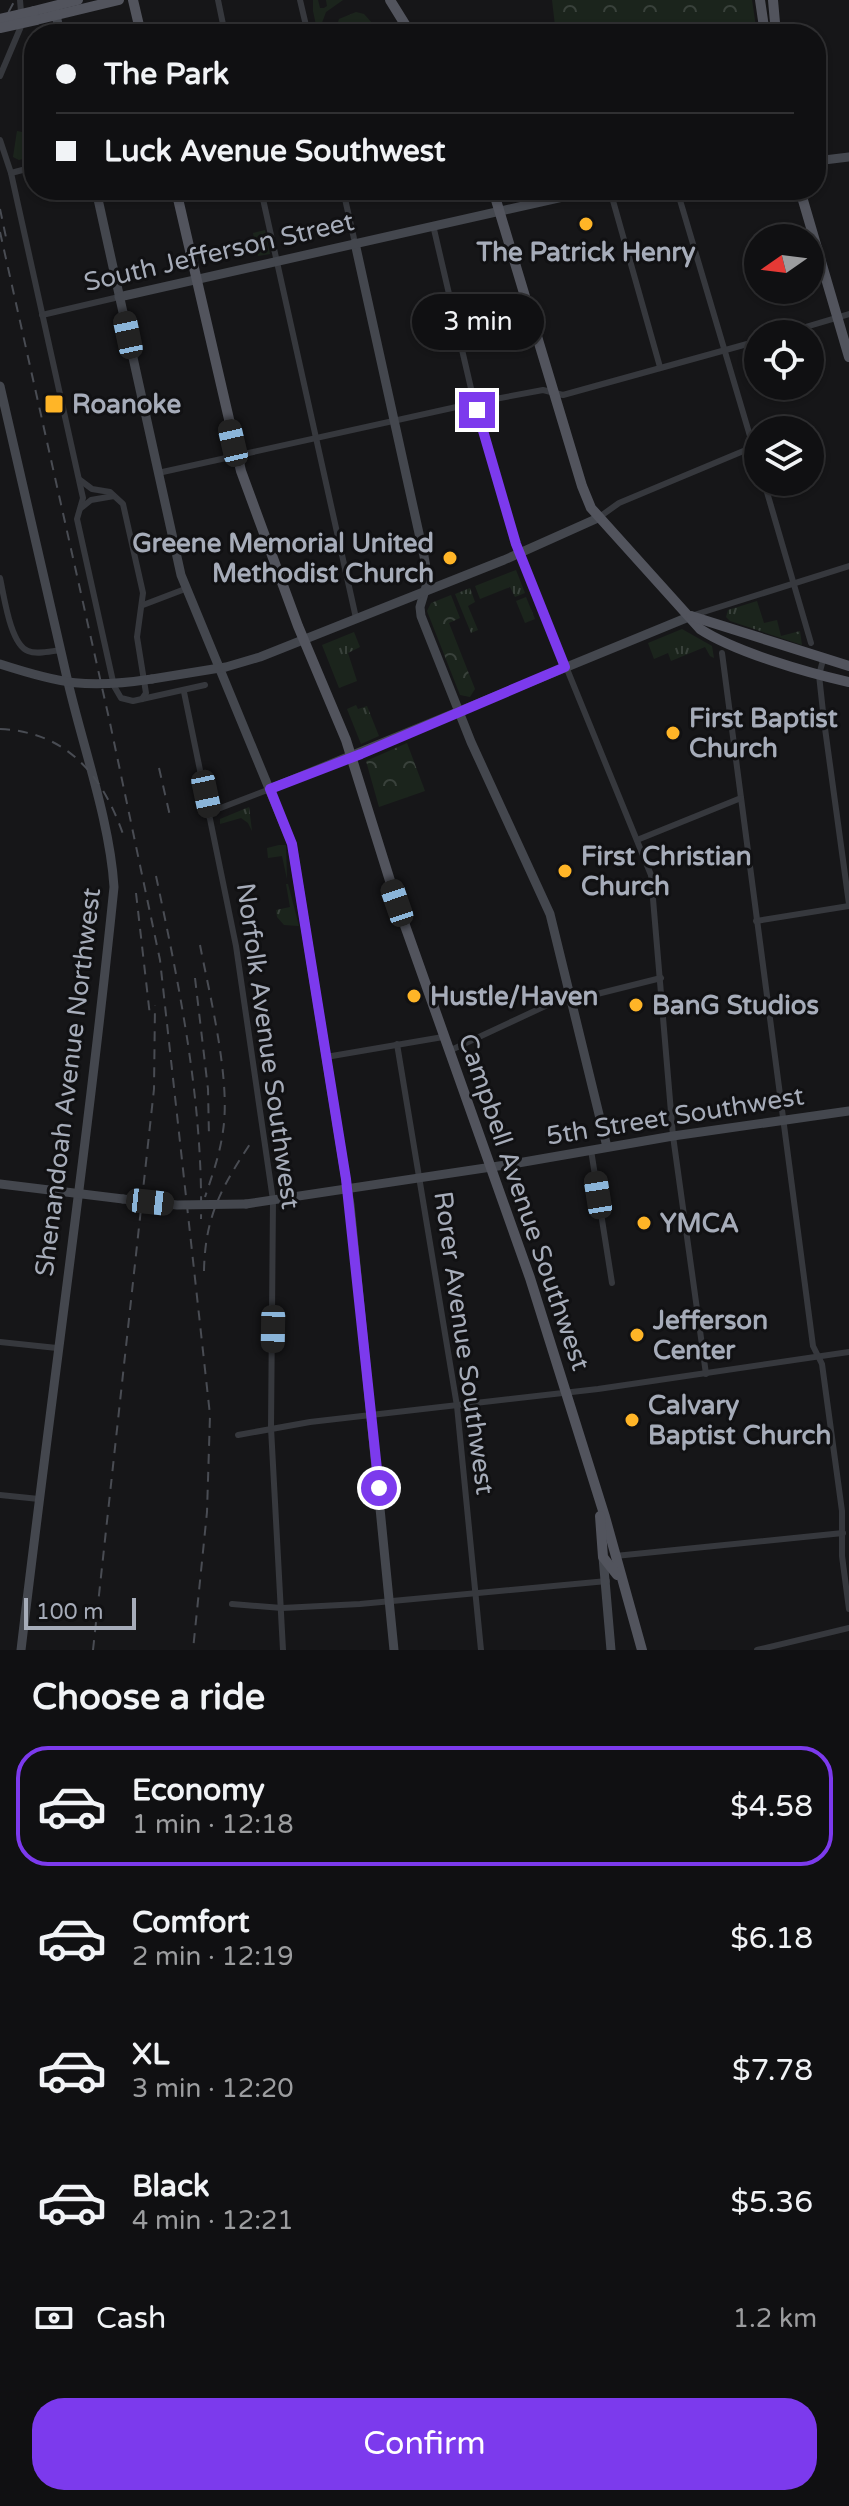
<!DOCTYPE html>
<meta charset="utf-8">
<style>
:root{--surface:#101012;--page:#19191b;--text:#f1f3f6;--muted:#9c9d9f;--line:#303032;--accent:#7c3aed}
body{margin:0;font-family:"Varela Round",sans-serif;background:var(--page);color:var(--text);height:100vh;display:flex;flex-direction:column;font-size:30px;white-space:nowrap}
*{box-sizing:border-box;margin:0}
p{font-size:26px;color:var(--muted)}
.icon{flex:none;width:44px;height:44px;fill:none;stroke:currentColor;stroke-width:2;stroke-linecap:round;stroke-linejoin:round}
.map{position:relative;height:1650px;overflow:hidden}
.sheet{display:flex;flex-direction:column;background:var(--surface);flex:1}
.sheet>*{flex:none}
.guide{position:absolute;left:24px;top:24px;width:802px;height:176px;border-radius:32px;box-shadow:0 2px 6px #0004,0 0 0 2px var(--line);display:grid;align-content:center;height:176px;padding:0 32px;background:var(--surface)}
.needle{width:52px;rotate:256deg}
.fabs{position:absolute;left:744px;top:224px;display:grid;gap:16px}
.fabs a{display:grid;place-items:center;width:80px;height:80px;border-radius:50%;background:var(--surface);box-shadow:0 2px 6px #0004,0 0 0 2px var(--line);font-size:40px}
.scale{position:absolute;left:24px;bottom:20px;width:112px;box-sizing:border-box;padding-left:8px;border:4px solid #a6acb9;border-top:0;font-size:22px;line-height:28px;white-space:nowrap;color:#a6acb9;-webkit-text-stroke:6px #111113;paint-order:stroke}
.end{position:absolute;width:36px;height:36px;margin:-18px;border:10px solid #7c3aed;background:#fff;box-shadow:0 0 0 4px #fff}
.from{border-radius:50%}
.bubble{position:absolute;height:56px;border-radius:28px;background:var(--surface);box-shadow:0 2px 6px #0004,0 0 0 2px var(--line);font-size:26px;font-weight:600;line-height:56px;text-align:center}
.car{position:absolute;width:24px;height:48px;margin:-24px -12px;border-radius:10px;box-shadow:0 0 6px 2px #0007;background:linear-gradient(#222 24%,#8ab4d8 0 40%,#222 0 76%,#8ab4d8 0 86%,#222 0)}
.guide b{display:flex;align-items:center;gap:28px;height:76px;font-size:30px}
.guide b+b{border-top:2px solid var(--line)}
.guide i{width:20px;height:20px;background:var(--text)}
ul{padding:0;list-style:none}
li{display:flex;align-items:center;gap:24px;height:120px;margin:0 16px 12px;padding:0 16px;border:4px solid transparent;border-radius:32px}
li div{flex:1}
li b{display:block;font-size:30px}
li em{font-style:normal;font-weight:600}
li.active{border-color:var(--accent)}
li>.icon{width:72px;height:72px;stroke-width:1.5}
h2{padding:0 32px;font-size:36px;line-height:96px}
.pay{display:flex;align-items:center;gap:20px;height:88px;padding:0 32px;font-size:30px}
.pay p{margin-inline-start:auto}
.action{display:flex;gap:16px;margin-top:auto;padding:16px 32px}
.action a{flex:1;height:92px;border-radius:32px;background:var(--accent);color:#fff;font-size:32px;font-weight:600;line-height:92px;text-align:center}
.map>svg:first-child{display:block}
.grass{fill:url(#grass-tufts)}
.park{fill:url(#park-crowns)}
.lines{fill:none;stroke-linecap:round;stroke-linejoin:round}
.street{stroke:#36383d;stroke-width:6}
.secondary{stroke:#44474e;stroke-width:9}
.primary{stroke:#52545d;stroke-width:10}
.rail{stroke:#494c53;stroke-width:2;stroke-dasharray:10 8;stroke-linecap:butt}
.secondary-bridge{stroke:#44474e;stroke-width:9}
.primary-bridge{stroke:#52545d;stroke-width:10}
.route{stroke:#7c3aed;stroke-width:10}
.poi-dot{fill:#ffb527;stroke:#111113;stroke-width:3}
.labels{text-anchor:middle;dominant-baseline:central;stroke-width:6;stroke-linejoin:round;paint-order:stroke}
.street-label{font-size:26px;fill:#a6acb9;stroke:#111113}
.poi-label{font-size:26px;font-weight:bold;fill:#a6acb9;stroke:#111113;text-anchor:start}
</style>
<div class="map">
<svg width="849" height="1650" viewBox="0 0 849 1650">
<defs>
<pattern id="grass-tufts" width="24" height="20" patternUnits="userSpaceOnUse" patternTransform="scale(2)"><rect width="24" height="20" fill="#1b241c"/><path d="M3 7l-1-3M5 7V3M7 7l1-3M15 17l-1-3M17 17v-4M19 17l1-3" fill="none" stroke="#39413b"/></pattern>
<pattern id="park-crowns" width="20" height="18" patternUnits="userSpaceOnUse" patternTransform="scale(2)"><rect width="20" height="18" fill="#1b241c"/><path d="M2 6a3 3 0 1 1 6 0M12 15a3 3 0 1 1 6 0" fill="none" stroke="#39413b"/></pattern>
</defs>
<rect width="100%" height="100%" fill="#161618"/>
<g class="grass">
<path d="M 313,0 L 318,0 L 320,8 L 324,8 L 327,6 L 326,0 L 343,0 L 326,12 L 320,28 L 326,30 L 327,34 L 318,34 L 313,11 Z"/>
<path d="M 356,12 L 364,14 L 372,23 L 335,33 L 339,19 Z"/>
<path d="M 17,131 L 22,132 L 28,153 L 34,152 L 34,156 L 19,160 L 13,157 Z"/>
<path d="M 265,230 L 270,254 L 258,256 L 253,233 Z"/>
<path d="M 516,570 L 525,593 L 515,597 L 510,587 L 480,599 L 475,586 Z"/>
<path d="M 470,588 L 475,602 L 468,606 L 478,630 L 471,633 L 455,594 Z"/>
<path d="M 526,597 L 535,619 L 525,623 L 516,601 Z"/>
<path d="M 757,601 L 764,623 L 777,620 L 781,636 L 800,631 L 802,645 L 730,621 L 726,617 L 728,610 Z"/>
<path d="M 682,629 L 712,646 L 714,658 L 710,656 L 705,647 L 671,661 L 668,653 L 654,659 L 648,643 Z"/>
<path d="M 354,632 L 360,647 L 348,653 L 357,681 L 339,688 L 322,645 Z"/>
<path d="M 356,705 L 358,709 L 367,706 L 379,736 L 361,744 L 347,709 Z"/>
<path d="M 249,807 L 252,831 L 248,823 L 241,818 L 220,824 L 220,819 Z"/>
<path d="M 279,845 L 286,845 L 287,879 L 282,856 L 268,858 L 267,848 Z"/>
<path d="M 286,884 L 288,884 L 299,926 L 284,925 L 277,917 L 276,910 L 290,907 Z"/>
</g>
<g class="park">
<path d="M 552,0 L 752,0 L 757,34 L 556,34 Z"/>
<path d="M 451,595 L 460,618 L 449,623 L 475,689 L 470,697 L 460,695 L 427,611 L 431,603 Z"/>
<path d="M 407,743 L 425,791 L 379,807 L 366,761 Z"/>
</g>
<g class="lines">
<g class="street">
<path d="M 218,0 L 225,34"/>
<path d="M 300,0 L 308,34"/>
<path d="M 0,76 L 22,24 L 20,0"/>
<path d="M 0,140 L 11,173 L 81,489 L 83,498 L 77,519 L 114,686 L 121,698 L 133,701 L 205,685"/>
<path d="M 11,173 L 34,167"/>
<path d="M 261,190 L 356,618"/>
<path d="M 343,190 L 355,243"/>
<path d="M 610,190 L 660,367"/>
<path d="M 677,190 L 758,463"/>
<path d="M 433,225 L 473,397 L 516,544 L 651,875 L 673,1136 L 706,1374"/>
<path d="M 42,315 L 119,297"/>
<path d="M 782,334 L 849,314"/>
<path d="M 158,473 L 479,402 L 543,390 L 563,395 L 758,341"/>
<path d="M 80,480 L 92,489 L 110,492 L 123,504 L 143,593 L 137,637 L 146,693 L 142,699"/>
<path d="M 764,482 L 811,643"/>
<path d="M 81,508 L 91,500 L 114,496"/>
<path d="M 598,518 L 619,503 L 753,447"/>
<path d="M 0,578 C 4,595 10,644 28,651 C 37,655 51,651 61,650"/>
<path d="M 143,605 L 185,589"/>
<path d="M 694,615 L 849,566"/>
<path d="M 722,653 L 813,1346 L 822,1364 L 842,1511 L 842,1556 L 849,1609"/>
<path d="M 823,660 L 819,675 L 824,721 L 849,904"/>
<path d="M 184,692 L 236,946 L 273,1200 L 271,1428 L 283,1650"/>
<path d="M 210,812 L 270,789"/>
<path d="M 637,840 L 741,798"/>
<path d="M 756,921 L 849,906"/>
<path d="M 573,1000 L 661,978"/>
<path d="M 397,1044 L 457,1406 L 481,1650"/>
<path d="M 449,1051 L 571,994"/>
<path d="M 326,1057 L 443,1037"/>
<path d="M 591,1150 L 612,1283"/>
<path d="M 0,1342 L 57,1348"/>
<path d="M 238,1435 L 310,1422 L 598,1389 L 849,1352"/>
<path d="M 0,1495 L 39,1499"/>
<path d="M 615,1556 L 843,1533"/>
<path d="M 232,1604 L 282,1608 L 360,1604 L 607,1581"/>
<path d="M 757,1650 L 849,1628"/>
</g>
<g class="secondary">
<path d="M 55,10 L 60,34"/>
<path d="M 816,161 L 849,157"/>
<path d="M 96,190 L 181,575 L 292,844 L 350,1205 L 394,1650"/>
<path d="M 355,243 L 424,556 L 428,580 L 420,607 L 421,616 L 471,742 L 550,914 L 607,1147"/>
<path d="M 119,297 L 594,190"/>
<path d="M 0,386 C 23,483 44,581 67,678 C 82,744 110,821 114,887 C 88,1142 51,1396 21,1650"/>
<path d="M 152,679 L 226,667 L 260,657 L 504,560 L 598,518"/>
<path d="M 270,789 L 691,616"/>
<path d="M 0,1184 L 123,1199"/>
<path d="M 246,1204 L 518,1163 L 673,1136 L 849,1111"/>
<path d="M 603,1557 L 611,1650"/>
</g>
<g class="primary">
<path d="M 133,0 L 141,34"/>
<path d="M 390,0 L 411,34"/>
<path d="M 760,0 L 765,34"/>
<path d="M 773,0 L 776,34"/>
<path d="M 34,11 L 78,0"/>
<path d="M 36,20 L 119,0"/>
<path d="M 176,190 L 241,471 L 298,626 L 346,740 L 397,903 L 530,1278 L 605,1517 L 642,1650"/>
<path d="M 493,190 L 582,486 L 591,508 L 700,629 C 735,652 808,673 849,682"/>
<path d="M 800,190 L 849,357"/>
<path d="M 691,616 L 849,666"/>
<path d="M 600,1516 L 603,1557 L 617,1575"/>
</g>
<g class="rail">
<path d="M 0,28 L 15,0"/>
<path d="M 0,209 L 7,242"/>
<path d="M 0,232 L 110,723 L 160,960 L 210,1415 L 207,1512 L 193,1650"/>
<path d="M 0,729 C 70,732 105,779 125,840"/>
<path d="M 159,768 L 170,816"/>
<path d="M 156,876 C 180,989 203,1102 201,1219"/>
<path d="M 136,893 L 150,1016"/>
<path d="M 200,945 C 210,997 231,1080 223,1131 C 220,1154 212,1176 205,1197"/>
<path d="M 195,978 L 208,1089 L 209,1137"/>
<path d="M 204,1271 C 205,1217 221,1188 250,1144"/>
<path d="M 93,1650 L 154,1089 L 155,1005"/>
</g>
<g class="secondary-bridge">
<path d="M 0,664 C 62,684 87,689 152,679"/>
<path d="M 123,1199 L 177,1205 L 246,1204"/>
</g>
<g class="primary-bridge">
<path d="M 0,19 L 34,11"/>
<path d="M 0,28 L 36,20"/>
</g>
</g>
<g class="lines">
<path class="route" d="M 379,1488 L 346,1179 L 292,844 L 270,789 L 361,754 L 565,667 L 516,544 L 477,410"/>
</g>
<g class="poi-dot">
<circle cx="586" cy="224" r="8"/>
<rect x="44" y="394" width="20" height="20" rx="4"/>
<circle cx="450" cy="558" r="8"/>
<circle cx="673" cy="733" r="8"/>
<circle cx="565" cy="871" r="8"/>
<circle cx="414" cy="996" r="8"/>
<circle cx="636" cy="1005" r="8"/>
<circle cx="644" cy="1223" r="8"/>
<circle cx="637" cy="1335" r="8"/>
<circle cx="632" cy="1420" r="8"/>
</g>
<g class="labels">
<g class="street-label">
<text transform="translate(219 252) rotate(-13)">South Jefferson Street</text>
<text transform="translate(268 1046) rotate(82)">Norfolk Avenue Southwest</text>
<text transform="translate(68 1082) rotate(-83)">Shenandoah Avenue Northwest</text>
<text transform="translate(675 1116) rotate(-9)">5th Street Southwest</text>
<text transform="translate(524 1202) rotate(71)">Campbell Avenue Southwest</text>
<text transform="translate(464 1343) rotate(82)">Rorer Avenue Southwest</text>
</g>
<g class="poi-label">
<text x="586" y="252" text-anchor="middle">The Patrick Henry</text>
<text x="72" y="404">Roanoke</text>
<text x="434" y="543" text-anchor="end">Greene Memorial United<tspan x="434" dy="30">Methodist Church</tspan></text>
<text x="689" y="718">First Baptist<tspan x="689" dy="30">Church</tspan></text>
<text x="581" y="856">First Christian<tspan x="581" dy="30">Church</tspan></text>
<text x="430" y="996">Hustle/Haven</text>
<text x="652" y="1005">BanG Studios</text>
<text x="660" y="1223">YMCA</text>
<text x="653" y="1320">Jefferson<tspan x="653" dy="30">Center</tspan></text>
<text x="648" y="1405">Calvary<tspan x="648" dy="30">Baptist Church</tspan></text>
</g>
</g>
</svg>
<div class="fabs">
<a><svg class="needle" viewBox="-14 -14 28 28"><path d="M0-13l5 13h-10z" fill="#e53935"/><path d="M0 13l5-13h-10z" fill="#9c9d9f"/></svg></a>
<a><svg class="icon" aria-label="locate" viewBox="0 0 24 24"><circle cx="12" cy="12" r="6"/><path d="M12 2v4M12 18v4M2 12h4M18 12h4"/></svg></a>
<a><svg class="icon" aria-label="layers" viewBox="0 0 24 24"><path d="M12 4l9 5-9 5-9-5zM3 14l9 5 9-5"/></svg></a>
</div>
<div class="scale">100 m</div>
<i class="end from" style="left:379px;top:1488px"></i>
<i class="end" style="left:477px;top:410px"></i>
<div class="bubble" style="left:412px;top:294px;width:132px">3 min</div>
<i class="car" style="left:128px;top:335px;rotate:348deg"></i>
<i class="car" style="left:233px;top:443px;rotate:347deg"></i>
<i class="car" style="left:206px;top:794px;rotate:168deg"></i>
<i class="car" style="left:397px;top:903px;rotate:341deg"></i>
<i class="car" style="left:598px;top:1195px;rotate:351deg"></i>
<i class="car" style="left:150px;top:1202px;rotate:96deg"></i>
<i class="car" style="left:273px;top:1329px;rotate:181deg"></i>
<div class="guide">
<b><i class="from"></i>The Park</b>
<b><i></i>Luck Avenue Southwest</b>
</div>
</div>
<section class="sheet">
<h2>Choose a ride</h2>
<ul>
<li class="active"><svg class="icon" aria-label="car" viewBox="0 0 24 24"><path d="M5 17H2v-5l4-1 3-4h7l3 4 3 1v5h-3M9 17h6M6 11h13"/><circle cx="7" cy="17" r="2"/><circle cx="17" cy="17" r="2"/></svg><div><b>Economy</b><p>1 min · 12:18</p></div><em>$4.58</em></li>
<li><svg class="icon" aria-label="car" viewBox="0 0 24 24"><path d="M5 17H2v-5l4-1 3-4h7l3 4 3 1v5h-3M9 17h6M6 11h13"/><circle cx="7" cy="17" r="2"/><circle cx="17" cy="17" r="2"/></svg><div><b>Comfort</b><p>2 min · 12:19</p></div><em>$6.18</em></li>
<li><svg class="icon" aria-label="car" viewBox="0 0 24 24"><path d="M5 17H2v-5l4-1 3-4h7l3 4 3 1v5h-3M9 17h6M6 11h13"/><circle cx="7" cy="17" r="2"/><circle cx="17" cy="17" r="2"/></svg><div><b>XL</b><p>3 min · 12:20</p></div><em>$7.78</em></li>
<li><svg class="icon" aria-label="car" viewBox="0 0 24 24"><path d="M5 17H2v-5l4-1 3-4h7l3 4 3 1v5h-3M9 17h6M6 11h13"/><circle cx="7" cy="17" r="2"/><circle cx="17" cy="17" r="2"/></svg><div><b>Black</b><p>4 min · 12:21</p></div><em>$5.36</em></li>
</ul>
<div class="pay"><svg class="icon" aria-label="cash" viewBox="0 0 24 24"><path d="M3 7h18v10H3z"/><circle cx="12" cy="12" r="2"/></svg>Cash<p>1.2 km</p></div>
<div class="action"><a>Confirm</a></div>
</section>
